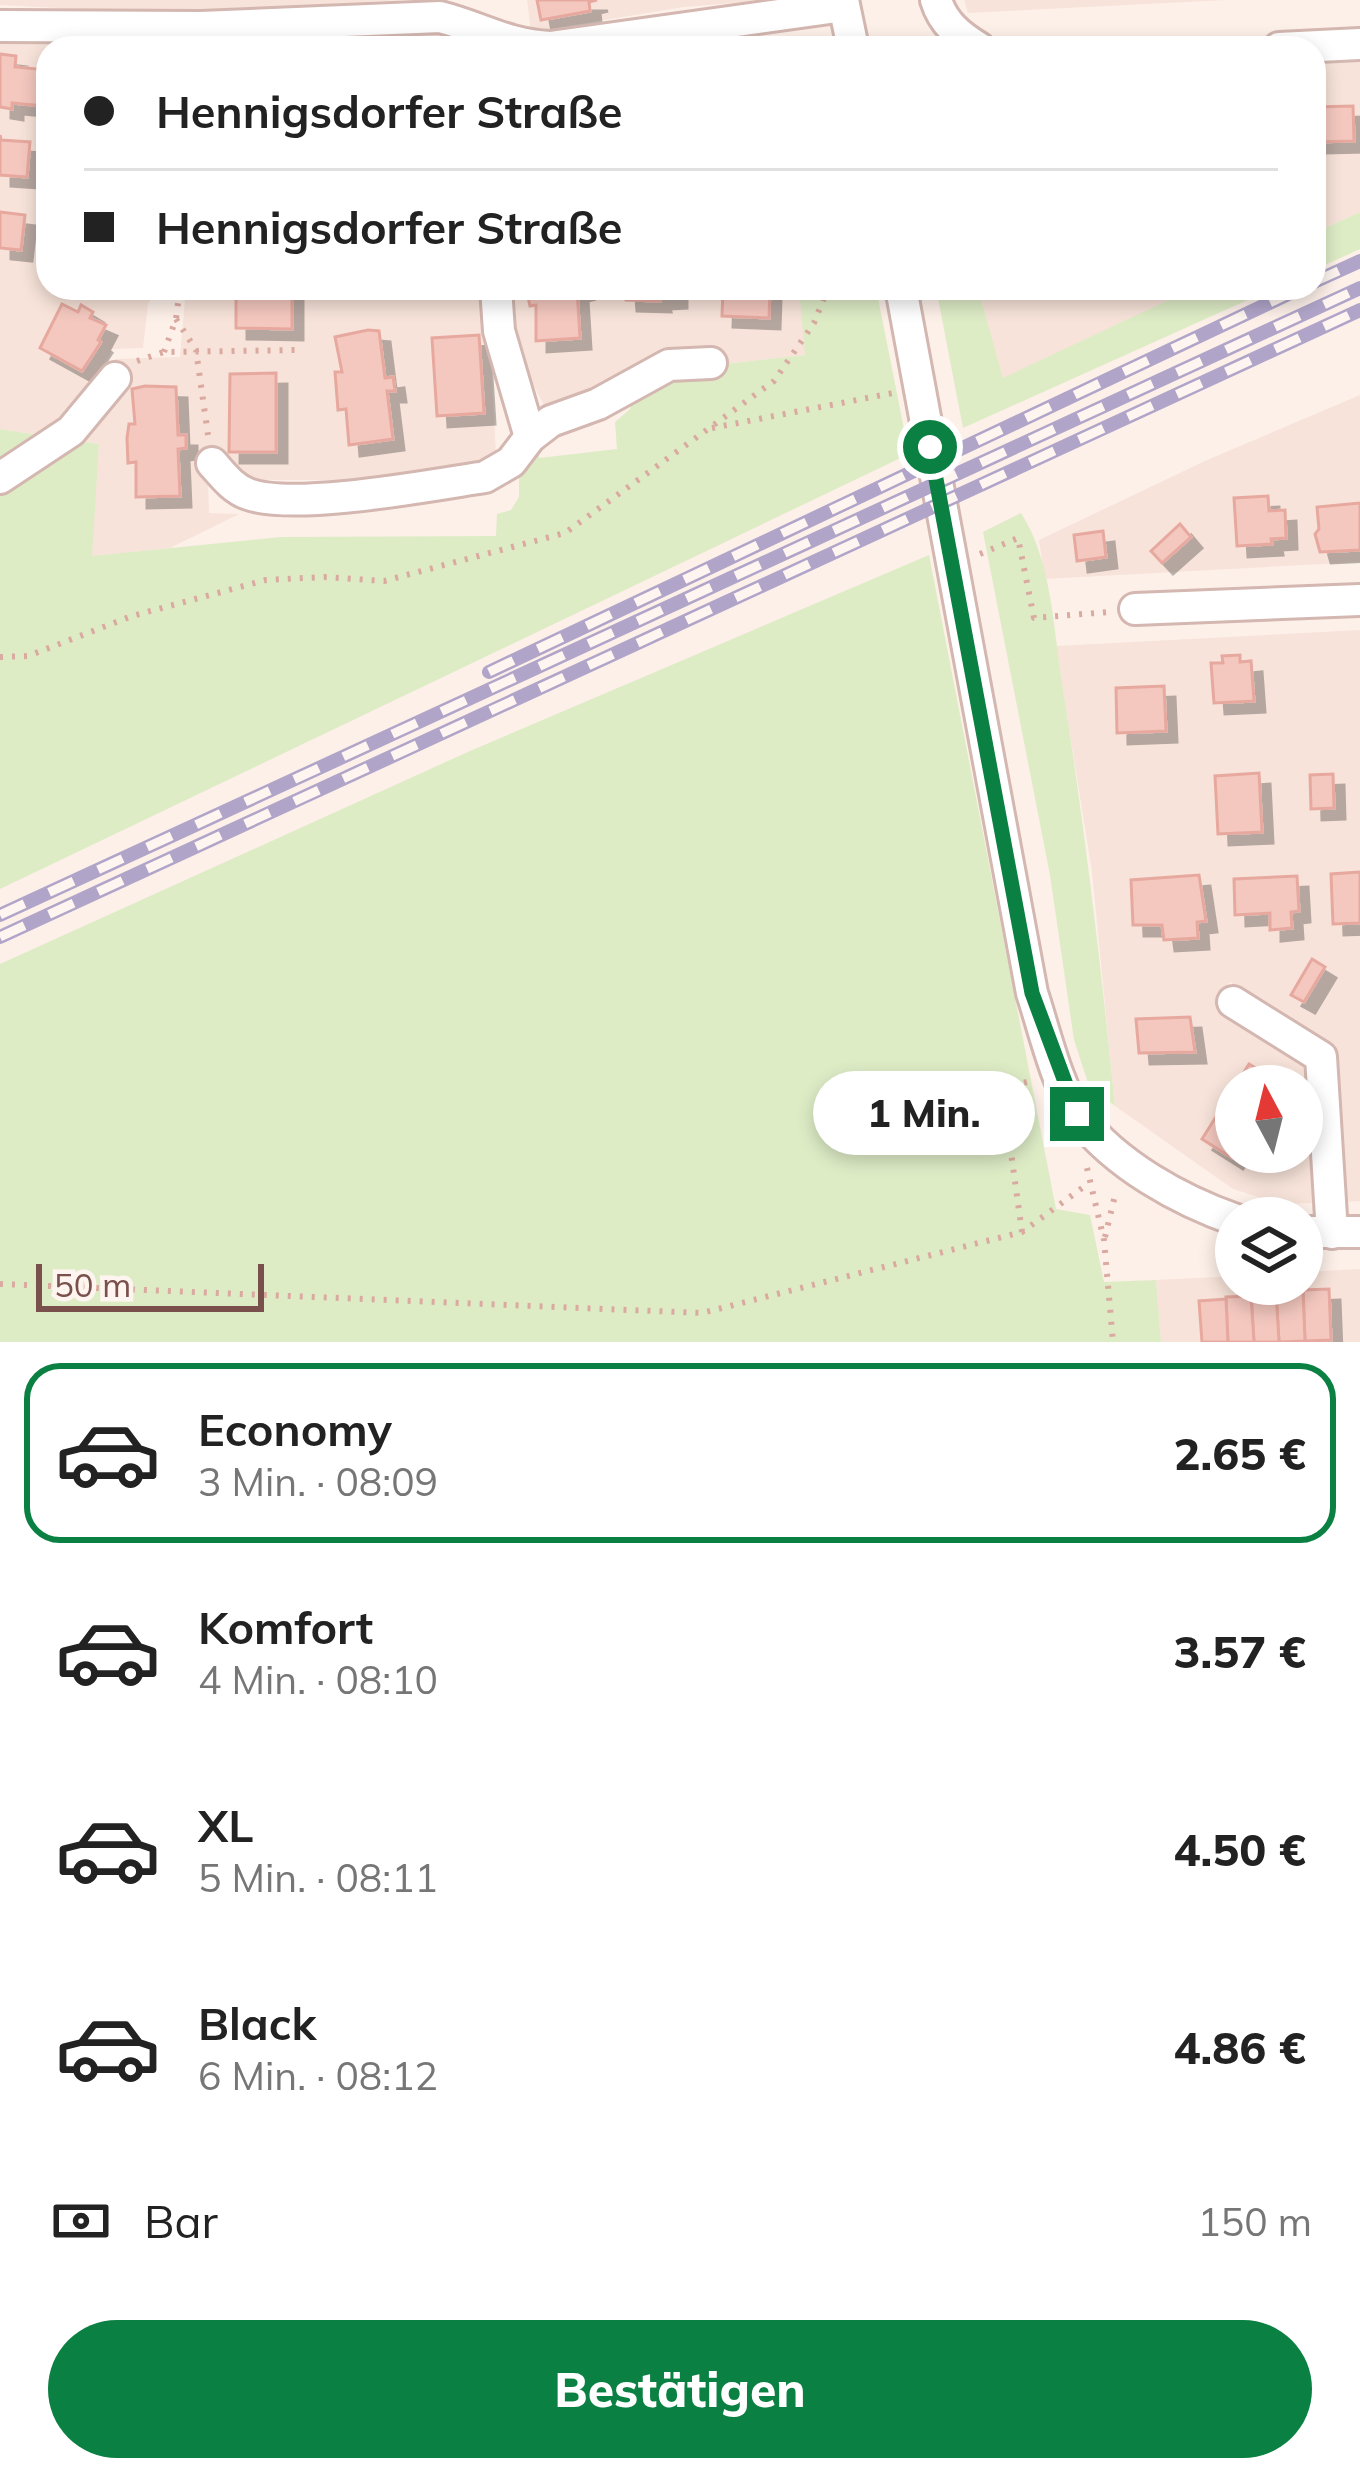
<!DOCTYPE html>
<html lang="de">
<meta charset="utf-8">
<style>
:root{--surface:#fff;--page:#f2f2f2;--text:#222;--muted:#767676;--line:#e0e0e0;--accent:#0b8043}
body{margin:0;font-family:Mulish,sans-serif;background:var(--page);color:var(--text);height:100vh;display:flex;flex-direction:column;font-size:45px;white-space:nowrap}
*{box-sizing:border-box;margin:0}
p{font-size:39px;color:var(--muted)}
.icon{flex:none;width:66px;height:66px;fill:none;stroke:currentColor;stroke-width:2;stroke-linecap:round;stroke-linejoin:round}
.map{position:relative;height:1342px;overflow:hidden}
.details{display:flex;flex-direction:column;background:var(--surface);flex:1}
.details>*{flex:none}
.guide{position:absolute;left:36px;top:36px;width:1290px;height:264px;border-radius:36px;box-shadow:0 6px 18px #0003;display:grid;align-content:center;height:264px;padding:0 48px;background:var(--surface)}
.needle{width:78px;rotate:353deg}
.fabs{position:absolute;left:1215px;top:1065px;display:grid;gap:24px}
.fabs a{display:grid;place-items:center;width:108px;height:108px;border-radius:50%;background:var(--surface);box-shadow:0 6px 18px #0003;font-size:60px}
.scale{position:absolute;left:36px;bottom:30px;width:228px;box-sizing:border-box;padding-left:12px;border:6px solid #79504b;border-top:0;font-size:33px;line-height:42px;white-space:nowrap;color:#79504b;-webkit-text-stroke:9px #fff5f0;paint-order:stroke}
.end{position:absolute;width:54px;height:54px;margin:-27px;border:15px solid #0b8043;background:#fff;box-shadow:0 0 0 6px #fff}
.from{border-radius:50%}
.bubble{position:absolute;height:84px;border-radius:42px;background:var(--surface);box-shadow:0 6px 18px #0003;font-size:39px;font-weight:800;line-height:84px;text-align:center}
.guide b{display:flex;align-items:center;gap:42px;height:114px;font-size:45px}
.guide b+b{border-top:3px solid var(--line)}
.guide i{width:30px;height:30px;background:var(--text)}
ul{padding:21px 0 0;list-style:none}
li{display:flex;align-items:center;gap:36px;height:180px;margin:0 24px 18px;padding:0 24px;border:6px solid transparent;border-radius:36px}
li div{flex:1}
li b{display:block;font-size:45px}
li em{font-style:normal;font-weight:800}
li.current{border-color:var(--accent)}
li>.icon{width:108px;height:108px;stroke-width:1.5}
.pay{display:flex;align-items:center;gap:30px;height:132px;padding:0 48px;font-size:45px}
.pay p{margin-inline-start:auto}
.action{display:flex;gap:24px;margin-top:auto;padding:24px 48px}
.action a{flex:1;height:138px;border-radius:72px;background:var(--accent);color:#fff;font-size:48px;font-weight:800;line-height:138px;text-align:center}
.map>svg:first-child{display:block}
.residential{fill:#f7e3d9;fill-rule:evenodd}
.green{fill:#deecc6}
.building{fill:#f4c8bf;stroke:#e7a99f;stroke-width:3;filter:url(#shadow)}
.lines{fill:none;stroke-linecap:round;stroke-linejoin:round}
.minor-casing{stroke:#d3b7b0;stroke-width:36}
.path{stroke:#daaaa1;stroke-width:6;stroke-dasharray:3 9;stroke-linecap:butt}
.minor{stroke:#fff;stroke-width:30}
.rail-casing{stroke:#b0a5c9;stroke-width:14}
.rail{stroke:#fff5f0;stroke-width:9;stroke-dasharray:27;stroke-linecap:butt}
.route{stroke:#0b8043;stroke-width:15}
</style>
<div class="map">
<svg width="1360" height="1342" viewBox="0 0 1360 1342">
<defs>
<filter id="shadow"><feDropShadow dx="11" dy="11" stdDeviation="0" flood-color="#0004"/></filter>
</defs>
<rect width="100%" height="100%" fill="#fdf0e9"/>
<g class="residential">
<path d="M 0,0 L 402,0 L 152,13 L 0,5 Z"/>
<path d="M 527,0 L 770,0 L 684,7 L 531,32 Z"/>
<path d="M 964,0 L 1226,0 L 968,13 Z"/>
<path d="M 468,31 L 471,48 L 205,48 L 205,45 Z"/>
<path d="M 0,40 L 152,47 L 196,45 L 196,48 L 48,48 L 48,288 L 157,288 L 148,304 L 143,348 L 113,349 L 61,438 L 0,429 Z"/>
<path d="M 1360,62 L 1360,212 L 1314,233 L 1314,64 Z"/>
<path d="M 186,288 L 487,288 L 496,454 L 485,480 L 208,480 L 209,513 L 239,514 L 170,548 L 91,557 L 99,444 L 69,439 L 115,359 L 180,357 Z"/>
<path d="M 503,288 L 799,288 L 806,355 L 611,376 L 613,399 L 545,407 L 506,333 Z"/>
<path d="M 978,288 L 1194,288 L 1003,379 Z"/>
<path d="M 1360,395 L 1360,562 L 1045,579 L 1039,540 L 1207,460 Z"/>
<path d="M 1360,630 L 1360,1201 L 1343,1202 L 1335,1048 L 1230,982 L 1221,994 L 1309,1069 L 1316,1203 L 1281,1204 L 1233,1189 L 1115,1106 L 1092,872 L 1056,646 ZM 1236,1086 L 1302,1086 L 1302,1152 L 1236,1152 Z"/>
<path d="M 1360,1269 L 1360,1342 L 1161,1342 L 1156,1280 L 1236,1276 L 1236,1284 L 1302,1284 L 1302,1272 Z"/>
</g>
<g class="green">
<path d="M 1360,212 L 1360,249 L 1314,270 L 1314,233 Z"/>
<path d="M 799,288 L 876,288 L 909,454 L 0,889 L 0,429 L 99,444 L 92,556 L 280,537 L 496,536 L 497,514 L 511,510 L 519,497 L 519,457 L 536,436 L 539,458 L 617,449 L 615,422 L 630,409 L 634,374 L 805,355 Z"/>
<path d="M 936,288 L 978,288 L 1003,378 L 1194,288 L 1274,288 L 963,428 Z"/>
<path d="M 1021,513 C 1052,561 1053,627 1062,682 C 1084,823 1101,964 1115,1106 L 1089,1086 L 1074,1040 L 1050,875 L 983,532 Z"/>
<path d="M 929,555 L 1056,1209 L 1090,1215 L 1104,1282 L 1156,1280 L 1161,1342 L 0,1342 L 0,964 L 470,751 Z"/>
</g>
<g class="building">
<path d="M 537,0 L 597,0 L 589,2 L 590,11 L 541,20 Z"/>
<path d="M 0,54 L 16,56 L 15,67 L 48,70 L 44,106 L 12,103 L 12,109 L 0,107 Z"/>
<path d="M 1353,106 L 1354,141 L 1314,142 L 1314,107 Z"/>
<path d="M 0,135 L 1,140 L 30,142 L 27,177 L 0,175 Z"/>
<path d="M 0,212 L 25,215 L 21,250 L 0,248 Z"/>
<path d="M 236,288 L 292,288 L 292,329 L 236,328 Z"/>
<path d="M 526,288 L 585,288 L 577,290 L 580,338 L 536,341 L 536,305 L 530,306 Z"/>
<path d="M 625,288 L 676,288 L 676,297 L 659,298 L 660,301 L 626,300 Z"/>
<path d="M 723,288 L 770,288 L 769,318 L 722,316 Z"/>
<path d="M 62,304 L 78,312 L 81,305 L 93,312 L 90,318 L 106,325 L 98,340 L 101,342 L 82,371 L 40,348 Z"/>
<path d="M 368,330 L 379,331 L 385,378 L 393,377 L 395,391 L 387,391 L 393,439 L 349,445 L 346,409 L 338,410 L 335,372 L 342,372 L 335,337 Z"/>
<path d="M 479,335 L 484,413 L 437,416 L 432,338 Z"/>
<path d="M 276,373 L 276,452 L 229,452 L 230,374 Z"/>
<path d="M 145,386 L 176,387 L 178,435 L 186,435 L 186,448 L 178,449 L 180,496 L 136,497 L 136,462 L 128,463 L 127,438 L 129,424 L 135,424 L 132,389 Z"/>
<path d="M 1268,496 L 1269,511 L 1285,510 L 1286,538 L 1271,539 L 1272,544 L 1237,546 L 1234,498 Z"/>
<path d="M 1360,503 L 1360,550 L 1320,552 L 1315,534 L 1319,529 L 1317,507 Z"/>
<path d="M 1180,524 L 1191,537 L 1162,563 L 1151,551 Z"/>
<path d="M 1103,531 L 1106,557 L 1077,561 L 1074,535 Z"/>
<path d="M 1240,655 L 1240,662 L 1251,661 L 1254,701 L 1214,703 L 1211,663 L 1223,663 L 1222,656 Z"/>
<path d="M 1164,686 L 1166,731 L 1117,733 L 1116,688 Z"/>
<path d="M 1259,773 L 1262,832 L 1218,834 L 1215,776 Z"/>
<path d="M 1333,774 L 1334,808 L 1311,809 L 1310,775 Z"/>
<path d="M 1360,872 L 1360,923 L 1333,924 L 1331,874 Z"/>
<path d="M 1199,875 L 1206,921 L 1197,922 L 1198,938 L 1164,940 L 1162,925 L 1133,925 L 1131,880 Z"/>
<path d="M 1297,876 L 1299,911 L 1291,912 L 1292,928 L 1270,930 L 1270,913 L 1235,915 L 1234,879 Z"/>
<path d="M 1312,959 L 1325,967 L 1304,1002 L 1291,995 Z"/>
<path d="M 1190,1017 L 1195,1052 L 1139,1053 L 1136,1019 Z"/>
<path d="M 1249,1064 L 1285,1086 L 1236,1086 L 1236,1107 L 1226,1101 Z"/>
<path d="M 1226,1101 L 1236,1107 L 1236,1152 L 1232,1158 L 1202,1139 Z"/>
<path d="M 1329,1289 L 1331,1340 L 1305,1341 L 1303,1290 Z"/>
<path d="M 1303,1290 L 1305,1341 L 1279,1342 L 1276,1292 Z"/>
<path d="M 1276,1292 L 1279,1342 L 1254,1342 L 1251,1293 Z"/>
<path d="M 1251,1296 L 1254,1342 L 1228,1342 L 1226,1297 Z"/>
<path d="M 1226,1299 L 1228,1342 L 1202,1342 L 1199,1301 Z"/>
</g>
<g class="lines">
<defs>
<g id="minor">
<path d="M 843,0 L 853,48"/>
<path d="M 936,0 C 943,23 959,36 979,48"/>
<path d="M 0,26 L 201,27 L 440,17 C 480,27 506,45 550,47 L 844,6"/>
<path d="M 1279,48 L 1360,44"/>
<path d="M 496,288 L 499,331 L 530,437"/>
<path d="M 901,288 L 1032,993 C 1044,1029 1057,1087 1079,1117 C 1116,1165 1179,1200 1236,1220"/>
<path d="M 212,463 C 223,475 232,488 248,494 C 294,511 432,485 485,477 L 511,462 L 530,437 L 551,421 L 598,404 L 669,365 L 711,363"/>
<path d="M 0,478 L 71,431 L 115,378"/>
<path d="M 1135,609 L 1360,600"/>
<path d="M 1233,1002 L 1321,1057 L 1332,1233"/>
<path d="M 1302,1232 L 1360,1232"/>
</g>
</defs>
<use href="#minor" class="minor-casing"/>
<g class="path">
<path d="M 176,319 L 196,350 L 208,435"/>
<path d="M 164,352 L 176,319 L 180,288"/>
<path d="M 137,361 L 164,352 L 300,350"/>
<path d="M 712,428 L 893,393"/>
<path d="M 980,554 L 1018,538 L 1034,618 L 1108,612"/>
<path d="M 0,657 L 28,656 L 132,616 L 266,580 L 324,577 L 384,581 L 565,533 L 774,381 L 814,323 L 828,288"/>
<path d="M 1087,1168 L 1104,1240 L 1113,1342"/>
<path d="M 1022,1232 L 1002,1088 L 1031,1081"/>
<path d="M 1105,1237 L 1116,1191"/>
<path d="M 0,1284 L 702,1313 L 1022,1232 L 1089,1183"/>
</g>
<use href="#minor" class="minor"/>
<defs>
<g id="rail">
<path d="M 1314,282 L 1360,261"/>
<path d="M 489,672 L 1301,288"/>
<path d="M 0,915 L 1360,288"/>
<path d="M 0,937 L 1360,310"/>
</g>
</defs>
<use href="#rail" class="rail-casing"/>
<use href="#rail" class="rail"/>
</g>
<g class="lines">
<path class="route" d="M 930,447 L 1032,993 L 1077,1114"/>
</g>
</svg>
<div class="fabs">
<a><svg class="needle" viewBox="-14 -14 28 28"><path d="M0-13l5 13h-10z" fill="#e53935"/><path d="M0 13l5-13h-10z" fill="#767676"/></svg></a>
<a><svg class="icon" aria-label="layers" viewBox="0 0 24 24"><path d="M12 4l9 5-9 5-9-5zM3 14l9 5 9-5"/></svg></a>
</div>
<div class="scale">50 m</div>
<i class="end from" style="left:930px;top:447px"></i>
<i class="end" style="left:1077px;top:1114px"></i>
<div class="bubble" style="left:813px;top:1071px;width:222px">1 Min.</div>
<div class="guide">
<b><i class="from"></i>Hennigsdorfer Straße</b>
<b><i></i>Hennigsdorfer Straße</b>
</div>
</div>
<section class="details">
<ul>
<li class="current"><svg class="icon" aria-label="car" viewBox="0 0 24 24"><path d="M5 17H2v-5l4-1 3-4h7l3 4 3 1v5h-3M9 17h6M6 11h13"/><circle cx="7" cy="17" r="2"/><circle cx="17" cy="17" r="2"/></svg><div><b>Economy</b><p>3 Min. · 08:09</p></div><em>2.65 €</em></li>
<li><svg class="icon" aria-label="car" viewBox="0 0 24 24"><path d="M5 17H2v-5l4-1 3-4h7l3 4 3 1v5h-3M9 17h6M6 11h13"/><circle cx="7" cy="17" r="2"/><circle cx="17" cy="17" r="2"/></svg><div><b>Komfort</b><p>4 Min. · 08:10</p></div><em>3.57 €</em></li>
<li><svg class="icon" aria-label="car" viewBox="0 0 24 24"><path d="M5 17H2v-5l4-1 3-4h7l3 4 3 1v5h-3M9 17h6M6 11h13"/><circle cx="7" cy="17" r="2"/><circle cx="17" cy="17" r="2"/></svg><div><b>XL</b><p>5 Min. · 08:11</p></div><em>4.50 €</em></li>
<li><svg class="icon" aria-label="car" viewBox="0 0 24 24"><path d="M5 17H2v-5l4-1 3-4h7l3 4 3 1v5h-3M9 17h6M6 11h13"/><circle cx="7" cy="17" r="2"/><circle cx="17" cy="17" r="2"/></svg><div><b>Black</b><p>6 Min. · 08:12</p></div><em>4.86 €</em></li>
</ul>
<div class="pay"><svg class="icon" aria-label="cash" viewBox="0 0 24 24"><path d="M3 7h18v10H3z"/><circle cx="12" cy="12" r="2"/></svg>Bar<p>150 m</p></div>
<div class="action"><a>Bestätigen</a></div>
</section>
